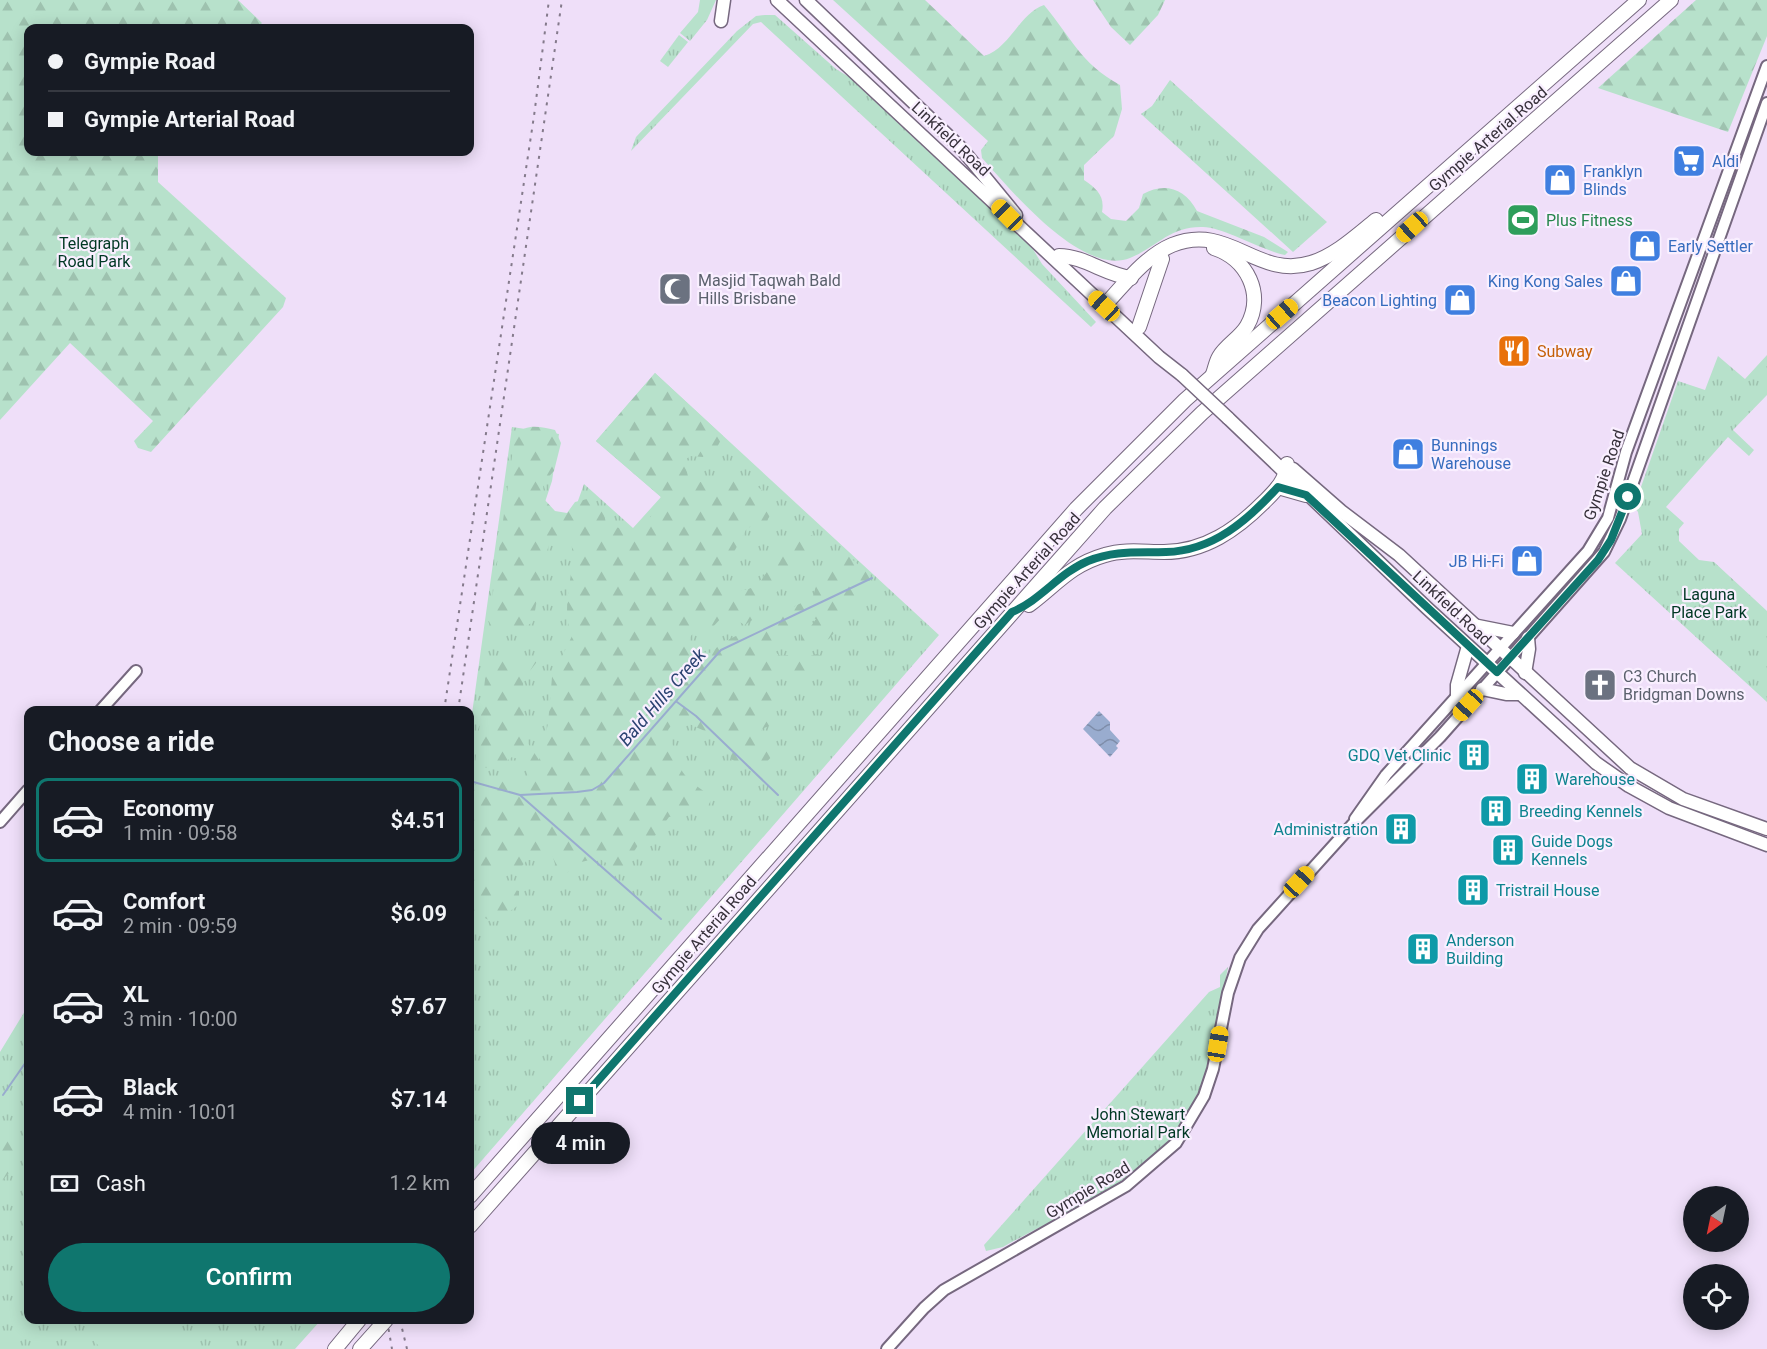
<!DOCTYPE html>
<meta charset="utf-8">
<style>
:root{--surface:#171b24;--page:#242831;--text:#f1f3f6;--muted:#9ea1a6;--line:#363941;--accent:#0f766e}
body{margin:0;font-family:Roboto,sans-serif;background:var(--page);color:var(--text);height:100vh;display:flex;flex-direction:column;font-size:22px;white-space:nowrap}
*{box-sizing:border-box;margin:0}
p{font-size:20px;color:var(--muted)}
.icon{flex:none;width:33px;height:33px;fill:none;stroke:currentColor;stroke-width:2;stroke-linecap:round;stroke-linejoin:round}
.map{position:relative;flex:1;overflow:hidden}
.details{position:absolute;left:24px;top:706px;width:450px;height:618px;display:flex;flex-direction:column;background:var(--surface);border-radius:12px;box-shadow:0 3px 15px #0003}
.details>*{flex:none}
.banner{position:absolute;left:24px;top:24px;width:450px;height:132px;border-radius:12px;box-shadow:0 3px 15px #0003;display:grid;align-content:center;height:132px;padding:0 24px;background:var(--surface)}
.needle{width:39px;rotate:213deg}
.tools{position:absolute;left:1683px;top:1186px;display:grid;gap:12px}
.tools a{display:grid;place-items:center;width:66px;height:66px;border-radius:50%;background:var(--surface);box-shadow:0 3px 15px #0003;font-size:30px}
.end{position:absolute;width:27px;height:27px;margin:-14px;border:8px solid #0f766e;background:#fff;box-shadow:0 0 0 3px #fff}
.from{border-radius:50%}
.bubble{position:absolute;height:42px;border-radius:21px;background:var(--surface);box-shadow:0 3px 15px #0003;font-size:20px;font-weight:600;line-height:42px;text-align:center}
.car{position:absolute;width:18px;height:36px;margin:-18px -9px;border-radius:8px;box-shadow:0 0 4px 2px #0007;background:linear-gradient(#f5c518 24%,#345 0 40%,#f5c518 0 76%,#345 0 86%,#f5c518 0)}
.banner b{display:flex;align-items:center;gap:21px;height:57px;font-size:22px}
.banner b+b{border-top:2px solid var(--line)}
.banner i{width:15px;height:15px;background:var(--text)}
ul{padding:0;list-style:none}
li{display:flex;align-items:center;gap:18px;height:84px;margin:0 12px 9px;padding:0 12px;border:3px solid transparent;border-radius:12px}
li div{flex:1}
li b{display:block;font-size:22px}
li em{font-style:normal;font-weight:600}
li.on{border-color:var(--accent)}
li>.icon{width:54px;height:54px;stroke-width:1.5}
h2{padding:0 24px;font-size:27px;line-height:72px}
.pay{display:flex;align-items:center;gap:15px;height:66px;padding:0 24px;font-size:22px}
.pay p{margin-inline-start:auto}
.cta{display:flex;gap:12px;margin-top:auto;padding:12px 24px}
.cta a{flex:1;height:69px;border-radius:36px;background:var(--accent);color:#fff;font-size:24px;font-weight:600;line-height:69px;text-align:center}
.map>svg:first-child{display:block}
.grass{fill:url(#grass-tufts)}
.forest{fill:url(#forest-firs)}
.pitch{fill:#b7e1cb}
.water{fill:url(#water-waves)}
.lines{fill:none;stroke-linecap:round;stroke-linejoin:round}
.stream{stroke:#99accf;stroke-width:2}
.secondary-casing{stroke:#76687f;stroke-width:14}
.primary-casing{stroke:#76687f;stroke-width:15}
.highway-casing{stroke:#76687f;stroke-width:16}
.secondary{stroke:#fff;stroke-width:10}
.primary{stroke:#fff;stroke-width:12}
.highway{stroke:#fff;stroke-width:14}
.rail{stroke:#847a8b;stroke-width:2;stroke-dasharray:3 6;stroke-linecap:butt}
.primary-bridge-casing{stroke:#76687f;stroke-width:15;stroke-linecap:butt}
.primary-bridge{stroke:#fff;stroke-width:12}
.route{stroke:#0f766e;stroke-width:8}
.labels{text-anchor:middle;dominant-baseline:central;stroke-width:4.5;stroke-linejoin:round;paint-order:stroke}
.street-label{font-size:16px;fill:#37313b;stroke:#f9efff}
.shop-label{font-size:16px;fill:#366cbe;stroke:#f9efff;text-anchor:start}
.leisure-label{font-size:16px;fill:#27864d;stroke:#f9efff;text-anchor:start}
.park-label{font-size:16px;fill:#003824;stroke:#f9efff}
.worship-label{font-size:16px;fill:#5b616d;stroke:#f9efff;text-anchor:start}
.food-label{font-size:16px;fill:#c56008;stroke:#f9efff;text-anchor:start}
.culture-label{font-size:16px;fill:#0d838f;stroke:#f9efff;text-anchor:start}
.water-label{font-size:18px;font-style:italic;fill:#2c4372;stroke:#f9efff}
</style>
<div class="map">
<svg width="1767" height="1349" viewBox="0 0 1767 1349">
<defs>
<pattern id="grass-tufts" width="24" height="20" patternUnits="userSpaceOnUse" patternTransform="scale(1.5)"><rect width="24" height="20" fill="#b7e1cb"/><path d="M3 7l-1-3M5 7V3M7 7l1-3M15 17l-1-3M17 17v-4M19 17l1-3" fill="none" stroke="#9ec2af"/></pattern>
<pattern id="forest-firs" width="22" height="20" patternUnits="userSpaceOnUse" patternTransform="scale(1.5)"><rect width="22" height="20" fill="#b7e1cb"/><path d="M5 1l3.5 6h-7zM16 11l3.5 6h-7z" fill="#9ec2af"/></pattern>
<pattern id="water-waves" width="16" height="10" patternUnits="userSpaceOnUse" patternTransform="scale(1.5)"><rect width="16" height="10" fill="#99accf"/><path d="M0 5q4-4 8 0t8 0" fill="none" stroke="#7e8da9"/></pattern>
</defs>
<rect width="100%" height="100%" fill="#efdff9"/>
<g class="grass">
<path d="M 700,0 L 716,0 L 707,20 L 690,41 L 680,33 L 698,12 Z"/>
<path d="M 765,15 L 775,15 L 836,69 L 849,77 L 1031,246 L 1042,264 L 1096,322 L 1091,327 L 761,22 L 753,24 L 631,151 L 636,137 L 737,31 L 756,16 Z"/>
<path d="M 679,35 L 688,42 L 668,67 L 660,61 Z"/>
<path d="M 1170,80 L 1327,222 L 1293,252 L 1141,114 L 1152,106 Z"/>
<path d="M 1767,355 L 1767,395 L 1733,430 L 1754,450 L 1749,456 L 1728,437 L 1666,507 L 1684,523 L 1679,529 L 1679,541 L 1699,560 L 1714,562 L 1767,611 L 1767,702 L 1615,563 L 1642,534 L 1638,512 L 1634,507 L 1678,381 L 1705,390 L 1718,356 L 1745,379 Z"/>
<path d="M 655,373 L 939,635 L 470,1174 L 470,728 L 512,427 L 559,434 L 552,481 L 545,502 L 559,517 L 574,512 L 584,484 L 633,528 L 661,497 L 596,441 Z"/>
<path d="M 1228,967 C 1220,1007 1216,1060 1198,1096 C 1161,1175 1075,1207 1003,1247 L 986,1251 L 984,1245 L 1209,992 L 1220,987 L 1220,975 Z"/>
<path d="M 28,1006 L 28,1320 L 321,1320 L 295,1349 L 0,1349 L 0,1052 Z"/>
</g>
<g class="forest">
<path d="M 0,0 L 238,0 L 262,23 L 257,28 L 28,28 L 28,152 L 158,152 L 158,182 L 286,298 L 283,307 L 151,452 L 138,448 L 134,441 L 153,421 L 70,343 L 0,420 Z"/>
<path d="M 833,0 L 925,0 L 984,56 C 1010,48 1019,14 1044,5 C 1071,37 1080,63 1120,85 L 1122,109 L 1114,136 L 1084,165 L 1084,180 C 1097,189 1105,196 1102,212 L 1111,219 L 1126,221 L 1139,208 L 1143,194 C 1164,182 1185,188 1197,211 L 1264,237 L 1288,252 L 1285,255 C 1261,250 1223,227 1203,227 C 1170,226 1157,247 1130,258 C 1082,277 1010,189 982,158 L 981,150 L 988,141 Z"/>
<path d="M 1093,0 L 1165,0 L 1158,15 L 1130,45 L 1111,27 Z"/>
<path d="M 1696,0 L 1767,0 L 1767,36 L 1728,132 L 1598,88 Z"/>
<path d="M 655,373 L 723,436 L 715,451 L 708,450 L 703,457 L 690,456 L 684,461 L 689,480 C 704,485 711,479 725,477 C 745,475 766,490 776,506 L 766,522 L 747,528 L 729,561 L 720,567 C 721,576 722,586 732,589 C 760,598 768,564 784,549 C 790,542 800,538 808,533 L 818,539 L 817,550 L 794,563 L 778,591 L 760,603 L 758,616 L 745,625 L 725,614 L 710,630 L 697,627 L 689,639 L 695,651 L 711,653 L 720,644 L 813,597 L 819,574 L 829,572 L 839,553 L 846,554 L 869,574 L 871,588 L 860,602 L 853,600 C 842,606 841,612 841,624 L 829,639 L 810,646 L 801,642 L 801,634 L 809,629 L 816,619 L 810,617 L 792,635 L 781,636 L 771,650 L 781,656 C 795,653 803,659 817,654 L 826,658 L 825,670 C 812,676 802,668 789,675 L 775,667 C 770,687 777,702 777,723 L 761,729 L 764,740 L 774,754 L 762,767 L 748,769 L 731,759 L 729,745 L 721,735 C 702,733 694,723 675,720 L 668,730 C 680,769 676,774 713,797 L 706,809 L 669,817 L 652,840 L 644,836 L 624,867 L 613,867 L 598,858 L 577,863 L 562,878 L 554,872 L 555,864 L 552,854 L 541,860 L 527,860 L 518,871 L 502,870 L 492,875 L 493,885 L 519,891 L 519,905 L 493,922 L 475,913 L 470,898 L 472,849 L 470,845 L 470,820 L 478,807 L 470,800 L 470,787 L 489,780 L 529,784 L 527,762 L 512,757 C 501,766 488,772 475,764 L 487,663 L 499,656 C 514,660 525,656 539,659 L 523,680 L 525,739 L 539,760 L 548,724 L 552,677 L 572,636 C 558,603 579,570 570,537 L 552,536 L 544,560 L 533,622 L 518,631 L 499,626 L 490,629 L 489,621 L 515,435 C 527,423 540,427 555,430 L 561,443 L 554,471 L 543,483 L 544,499 L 555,511 L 567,513 L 575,502 L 587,499 L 604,513 L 606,524 C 638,536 648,527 661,497 L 596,441 Z"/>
<path d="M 0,1128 L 25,1150 L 18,1163 L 0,1183 Z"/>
</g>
<path class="pitch" d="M 95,1320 L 171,1320 L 199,1349 L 102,1349 L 84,1331 Z"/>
<path class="water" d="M 1099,711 L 1110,722 L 1110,730 L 1120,741 L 1116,746 L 1118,748 L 1110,757 L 1083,729 Z"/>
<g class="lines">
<g class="stream">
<path d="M 677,702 L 696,716 L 778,795"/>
<path d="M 470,781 L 520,795 L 577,792 L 592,790 L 604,783 L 721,650 L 872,578"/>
<path d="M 521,796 L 661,919"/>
<path d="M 3,1095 L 28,1059"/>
</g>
<defs>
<g id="secondary">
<path d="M 100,711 L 136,671"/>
<path d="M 1355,819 L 1386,775 L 1588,551 L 1608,518 L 1626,452 L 1767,66"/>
<path d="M 0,822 L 28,790"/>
<path d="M 887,1349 L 924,1308 L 944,1290 L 1126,1186 L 1176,1143 L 1204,1096 L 1213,1069 L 1228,993 L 1240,958 L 1258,929 L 1352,825 L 1440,737 L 1604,552 L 1620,519 L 1767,103"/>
</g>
<g id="primary">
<path d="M 777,0 L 1159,357 L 1182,375"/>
<path d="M 806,0 L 961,148 L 1016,215"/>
<path d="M 721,21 L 724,0"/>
<path d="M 1228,418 L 1427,608 L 1596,763 L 1629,786 L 1669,808 L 1767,845"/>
<path d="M 1293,469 L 1341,511 L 1399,555 L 1630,768 L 1683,799 L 1767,829"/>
<path d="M 1473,625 L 1513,633"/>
<path d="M 1525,673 L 1529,649 L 1528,638"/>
<path d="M 1482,689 L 1506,694 L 1520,694"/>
<path d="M 1457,696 L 1457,685 L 1468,646"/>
</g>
<g id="highway">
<path d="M 1059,256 C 1084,256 1106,275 1131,278"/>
<path d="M 1104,306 C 1124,285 1144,257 1172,245 C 1229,222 1257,280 1311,263 C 1336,255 1356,236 1376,220"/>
<path d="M 1139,327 L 1162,259"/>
<path d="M 1213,374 C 1215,369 1216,362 1219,357 C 1226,345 1240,338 1247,326 C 1265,294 1247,259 1214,248"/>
<path d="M 1278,487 L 1306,495"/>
<path d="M 1029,605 C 1056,585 1070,565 1105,555 C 1124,549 1144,552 1164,552 C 1205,552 1237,529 1264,502 C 1275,491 1286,481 1287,464"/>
<path d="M 470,1196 L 1076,509 L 1185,400 L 1639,0"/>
<path d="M 470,1226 L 1105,508 L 1202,413 L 1671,0"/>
<path d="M 335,1349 L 359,1320"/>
<path d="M 360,1349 L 386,1320"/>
</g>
</defs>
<use href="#secondary" class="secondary-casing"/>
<use href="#primary" class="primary-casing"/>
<use href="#highway" class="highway-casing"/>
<use href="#secondary" class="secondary"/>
<use href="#primary" class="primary"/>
<use href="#highway" class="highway"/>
<g class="rail">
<path d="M 444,711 L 534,116 L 549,0"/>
<path d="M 458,711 L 562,0"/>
<path d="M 387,1320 L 392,1349"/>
<path d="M 400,1320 L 407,1349"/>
</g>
<defs>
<path id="primary-bridge" d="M 1182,375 L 1228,418"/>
</defs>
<use href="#primary-bridge" class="primary-bridge-casing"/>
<use href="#primary-bridge" class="primary-bridge"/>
</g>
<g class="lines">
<path class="route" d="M 580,1101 L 1012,612 C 1041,600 1059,573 1088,561 C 1115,550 1138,553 1166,552 C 1213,551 1248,520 1278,487 L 1306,495 L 1497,672 L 1598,560 L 1611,540 L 1628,497"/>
</g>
<defs>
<symbol id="supermarket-square" viewBox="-11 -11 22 22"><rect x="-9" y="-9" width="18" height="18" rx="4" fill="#3f7fe0" stroke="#f9efff"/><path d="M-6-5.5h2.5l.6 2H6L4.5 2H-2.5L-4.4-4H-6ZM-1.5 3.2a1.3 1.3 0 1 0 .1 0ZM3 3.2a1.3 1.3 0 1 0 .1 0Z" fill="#fff"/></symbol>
<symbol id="shop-square" viewBox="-11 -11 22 22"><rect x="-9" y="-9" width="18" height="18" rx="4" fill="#3f7fe0" stroke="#f9efff"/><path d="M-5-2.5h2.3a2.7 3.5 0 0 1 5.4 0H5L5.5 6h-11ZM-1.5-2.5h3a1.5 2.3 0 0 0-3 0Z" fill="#fff"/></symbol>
<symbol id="stadium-square" viewBox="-11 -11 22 22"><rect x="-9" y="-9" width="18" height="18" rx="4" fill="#2e9e5b" stroke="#f9efff"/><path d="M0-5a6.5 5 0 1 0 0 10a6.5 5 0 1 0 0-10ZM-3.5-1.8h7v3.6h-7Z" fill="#fff"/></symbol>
<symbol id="mosque-square" viewBox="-11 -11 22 22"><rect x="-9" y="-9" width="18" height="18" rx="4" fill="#6b7280" stroke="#f9efff"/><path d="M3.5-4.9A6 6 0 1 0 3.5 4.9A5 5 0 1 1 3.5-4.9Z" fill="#fff"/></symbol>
<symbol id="restaurant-square" viewBox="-11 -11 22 22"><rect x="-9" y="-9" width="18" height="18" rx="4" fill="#e8710a" stroke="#f9efff"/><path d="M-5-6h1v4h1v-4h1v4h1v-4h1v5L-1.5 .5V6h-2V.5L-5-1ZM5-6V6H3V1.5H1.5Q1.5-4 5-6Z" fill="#fff"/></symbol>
<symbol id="church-square" viewBox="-11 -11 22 22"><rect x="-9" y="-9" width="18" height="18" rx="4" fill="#6b7280" stroke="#f9efff"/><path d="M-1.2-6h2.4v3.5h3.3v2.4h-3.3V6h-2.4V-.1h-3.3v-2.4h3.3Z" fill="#fff"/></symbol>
<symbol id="building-square" viewBox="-11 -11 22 22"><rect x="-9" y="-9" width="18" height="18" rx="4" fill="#0f9aa8" stroke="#f9efff"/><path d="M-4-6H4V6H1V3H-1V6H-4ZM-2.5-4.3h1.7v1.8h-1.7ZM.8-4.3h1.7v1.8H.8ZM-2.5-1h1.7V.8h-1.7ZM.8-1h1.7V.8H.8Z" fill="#fff"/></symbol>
</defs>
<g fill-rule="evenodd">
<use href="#supermarket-square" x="1670" y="142" width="38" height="38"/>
<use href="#shop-square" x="1541" y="161" width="38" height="38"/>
<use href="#stadium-square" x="1504" y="201" width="38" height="38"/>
<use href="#shop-square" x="1626" y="227" width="38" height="38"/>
<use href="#shop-square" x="1607" y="262" width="38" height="38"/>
<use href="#mosque-square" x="656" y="270" width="38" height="38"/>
<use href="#shop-square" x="1441" y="281" width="38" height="38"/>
<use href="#restaurant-square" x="1495" y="332" width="38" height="38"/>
<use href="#shop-square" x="1389" y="435" width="38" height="38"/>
<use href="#shop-square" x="1508" y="542" width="38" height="38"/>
<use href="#church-square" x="1581" y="666" width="38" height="38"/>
<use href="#building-square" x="1455" y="736" width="38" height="38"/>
<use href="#building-square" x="1513" y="760" width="38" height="38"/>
<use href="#building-square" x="1477" y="792" width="38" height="38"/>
<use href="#building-square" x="1382" y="810" width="38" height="38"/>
<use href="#building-square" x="1489" y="831" width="38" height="38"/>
<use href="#building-square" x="1454" y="871" width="38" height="38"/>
<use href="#building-square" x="1404" y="930" width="38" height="38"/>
</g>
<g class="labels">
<g class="street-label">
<text transform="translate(951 139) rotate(43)">Linkfield Road</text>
<text transform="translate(1488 139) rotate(-41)">Gympie Arterial Road</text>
<text transform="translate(1604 475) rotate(-71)">Gympie Road</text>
<text transform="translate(1027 571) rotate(-48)">Gympie Arterial Road</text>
<text transform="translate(1452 608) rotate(43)">Linkfield Road</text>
<text transform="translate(704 935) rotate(-49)">Gympie Arterial Road</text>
<text transform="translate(1088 1190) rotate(-31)">Gympie Road</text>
</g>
<g class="shop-label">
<text x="1712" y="161">Aldi</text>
<text x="1583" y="171">Franklyn<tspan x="1583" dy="18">Blinds</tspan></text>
<text x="1668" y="246">Early Settler</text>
<text x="1603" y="281" text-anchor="end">King Kong Sales</text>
<text x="1437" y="300" text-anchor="end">Beacon Lighting</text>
<text x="1431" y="445">Bunnings<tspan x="1431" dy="18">Warehouse</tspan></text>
<text x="1504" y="561" text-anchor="end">JB Hi-Fi</text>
</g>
<g class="leisure-label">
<text x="1546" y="220">Plus Fitness</text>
</g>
<g class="park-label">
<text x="94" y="243">Telegraph<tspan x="94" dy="18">Road Park</tspan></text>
<text x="1709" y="594">Laguna<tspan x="1709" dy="18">Place Park</tspan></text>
<text x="1138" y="1114">John Stewart<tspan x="1138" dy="18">Memorial Park</tspan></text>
</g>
<g class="worship-label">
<text x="698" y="280">Masjid Taqwah Bald<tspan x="698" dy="18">Hills Brisbane</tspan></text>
<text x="1623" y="676">C3 Church<tspan x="1623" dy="18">Bridgman Downs</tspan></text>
</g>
<g class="food-label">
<text x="1537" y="351">Subway</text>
</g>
<g class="culture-label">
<text x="1451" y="755" text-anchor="end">GDQ Vet Clinic</text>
<text x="1555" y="779">Warehouse</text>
<text x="1519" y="811">Breeding Kennels</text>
<text x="1378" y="829" text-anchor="end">Administration</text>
<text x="1531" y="841">Guide Dogs<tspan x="1531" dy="18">Kennels</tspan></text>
<text x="1496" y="890">Tristrail House</text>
<text x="1446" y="940">Anderson<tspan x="1446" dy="18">Building</tspan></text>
</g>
<g class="water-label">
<text transform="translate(662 697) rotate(-49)">Bald Hills Creek</text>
</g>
</g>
</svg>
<div class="tools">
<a><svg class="needle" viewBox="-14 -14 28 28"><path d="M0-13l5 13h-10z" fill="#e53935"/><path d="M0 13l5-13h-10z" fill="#9ea1a6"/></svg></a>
<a><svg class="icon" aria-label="locate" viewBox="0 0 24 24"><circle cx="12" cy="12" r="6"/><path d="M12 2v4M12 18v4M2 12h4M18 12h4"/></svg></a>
</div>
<i class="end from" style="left:1628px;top:497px"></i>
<i class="end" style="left:580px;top:1101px"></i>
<div class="bubble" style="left:531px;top:1122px;width:99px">4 min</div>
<i class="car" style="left:1007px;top:215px;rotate:315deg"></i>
<i class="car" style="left:1412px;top:227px;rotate:228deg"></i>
<i class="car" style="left:1104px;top:306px;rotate:313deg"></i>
<i class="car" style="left:1282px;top:314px;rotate:49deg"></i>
<i class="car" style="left:1468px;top:705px;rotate:222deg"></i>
<i class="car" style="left:1299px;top:882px;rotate:43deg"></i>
<i class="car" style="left:1218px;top:1044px;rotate:9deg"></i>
<div class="banner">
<b><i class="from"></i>Gympie Road</b>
<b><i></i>Gympie Arterial Road</b>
</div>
<section class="details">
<h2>Choose a ride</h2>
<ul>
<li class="on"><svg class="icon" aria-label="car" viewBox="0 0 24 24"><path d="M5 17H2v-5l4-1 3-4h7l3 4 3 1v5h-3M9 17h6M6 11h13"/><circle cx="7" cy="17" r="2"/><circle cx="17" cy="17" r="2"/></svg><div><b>Economy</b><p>1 min · 09:58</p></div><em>$4.51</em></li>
<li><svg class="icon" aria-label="car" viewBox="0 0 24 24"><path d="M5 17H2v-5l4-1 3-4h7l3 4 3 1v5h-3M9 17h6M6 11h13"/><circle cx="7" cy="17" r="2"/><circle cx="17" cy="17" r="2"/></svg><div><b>Comfort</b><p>2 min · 09:59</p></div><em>$6.09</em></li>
<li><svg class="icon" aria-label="car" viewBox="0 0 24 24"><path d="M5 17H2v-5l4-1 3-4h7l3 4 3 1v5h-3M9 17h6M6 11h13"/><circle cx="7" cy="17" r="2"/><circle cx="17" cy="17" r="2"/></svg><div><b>XL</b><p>3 min · 10:00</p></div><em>$7.67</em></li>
<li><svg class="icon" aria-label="car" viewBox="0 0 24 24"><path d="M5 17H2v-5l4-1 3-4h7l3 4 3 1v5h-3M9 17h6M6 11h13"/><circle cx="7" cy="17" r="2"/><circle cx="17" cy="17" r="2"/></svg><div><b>Black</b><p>4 min · 10:01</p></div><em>$7.14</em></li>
</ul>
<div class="pay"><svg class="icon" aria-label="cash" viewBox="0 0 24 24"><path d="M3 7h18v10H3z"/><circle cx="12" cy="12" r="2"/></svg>Cash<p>1.2 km</p></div>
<div class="cta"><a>Confirm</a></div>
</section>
</div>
